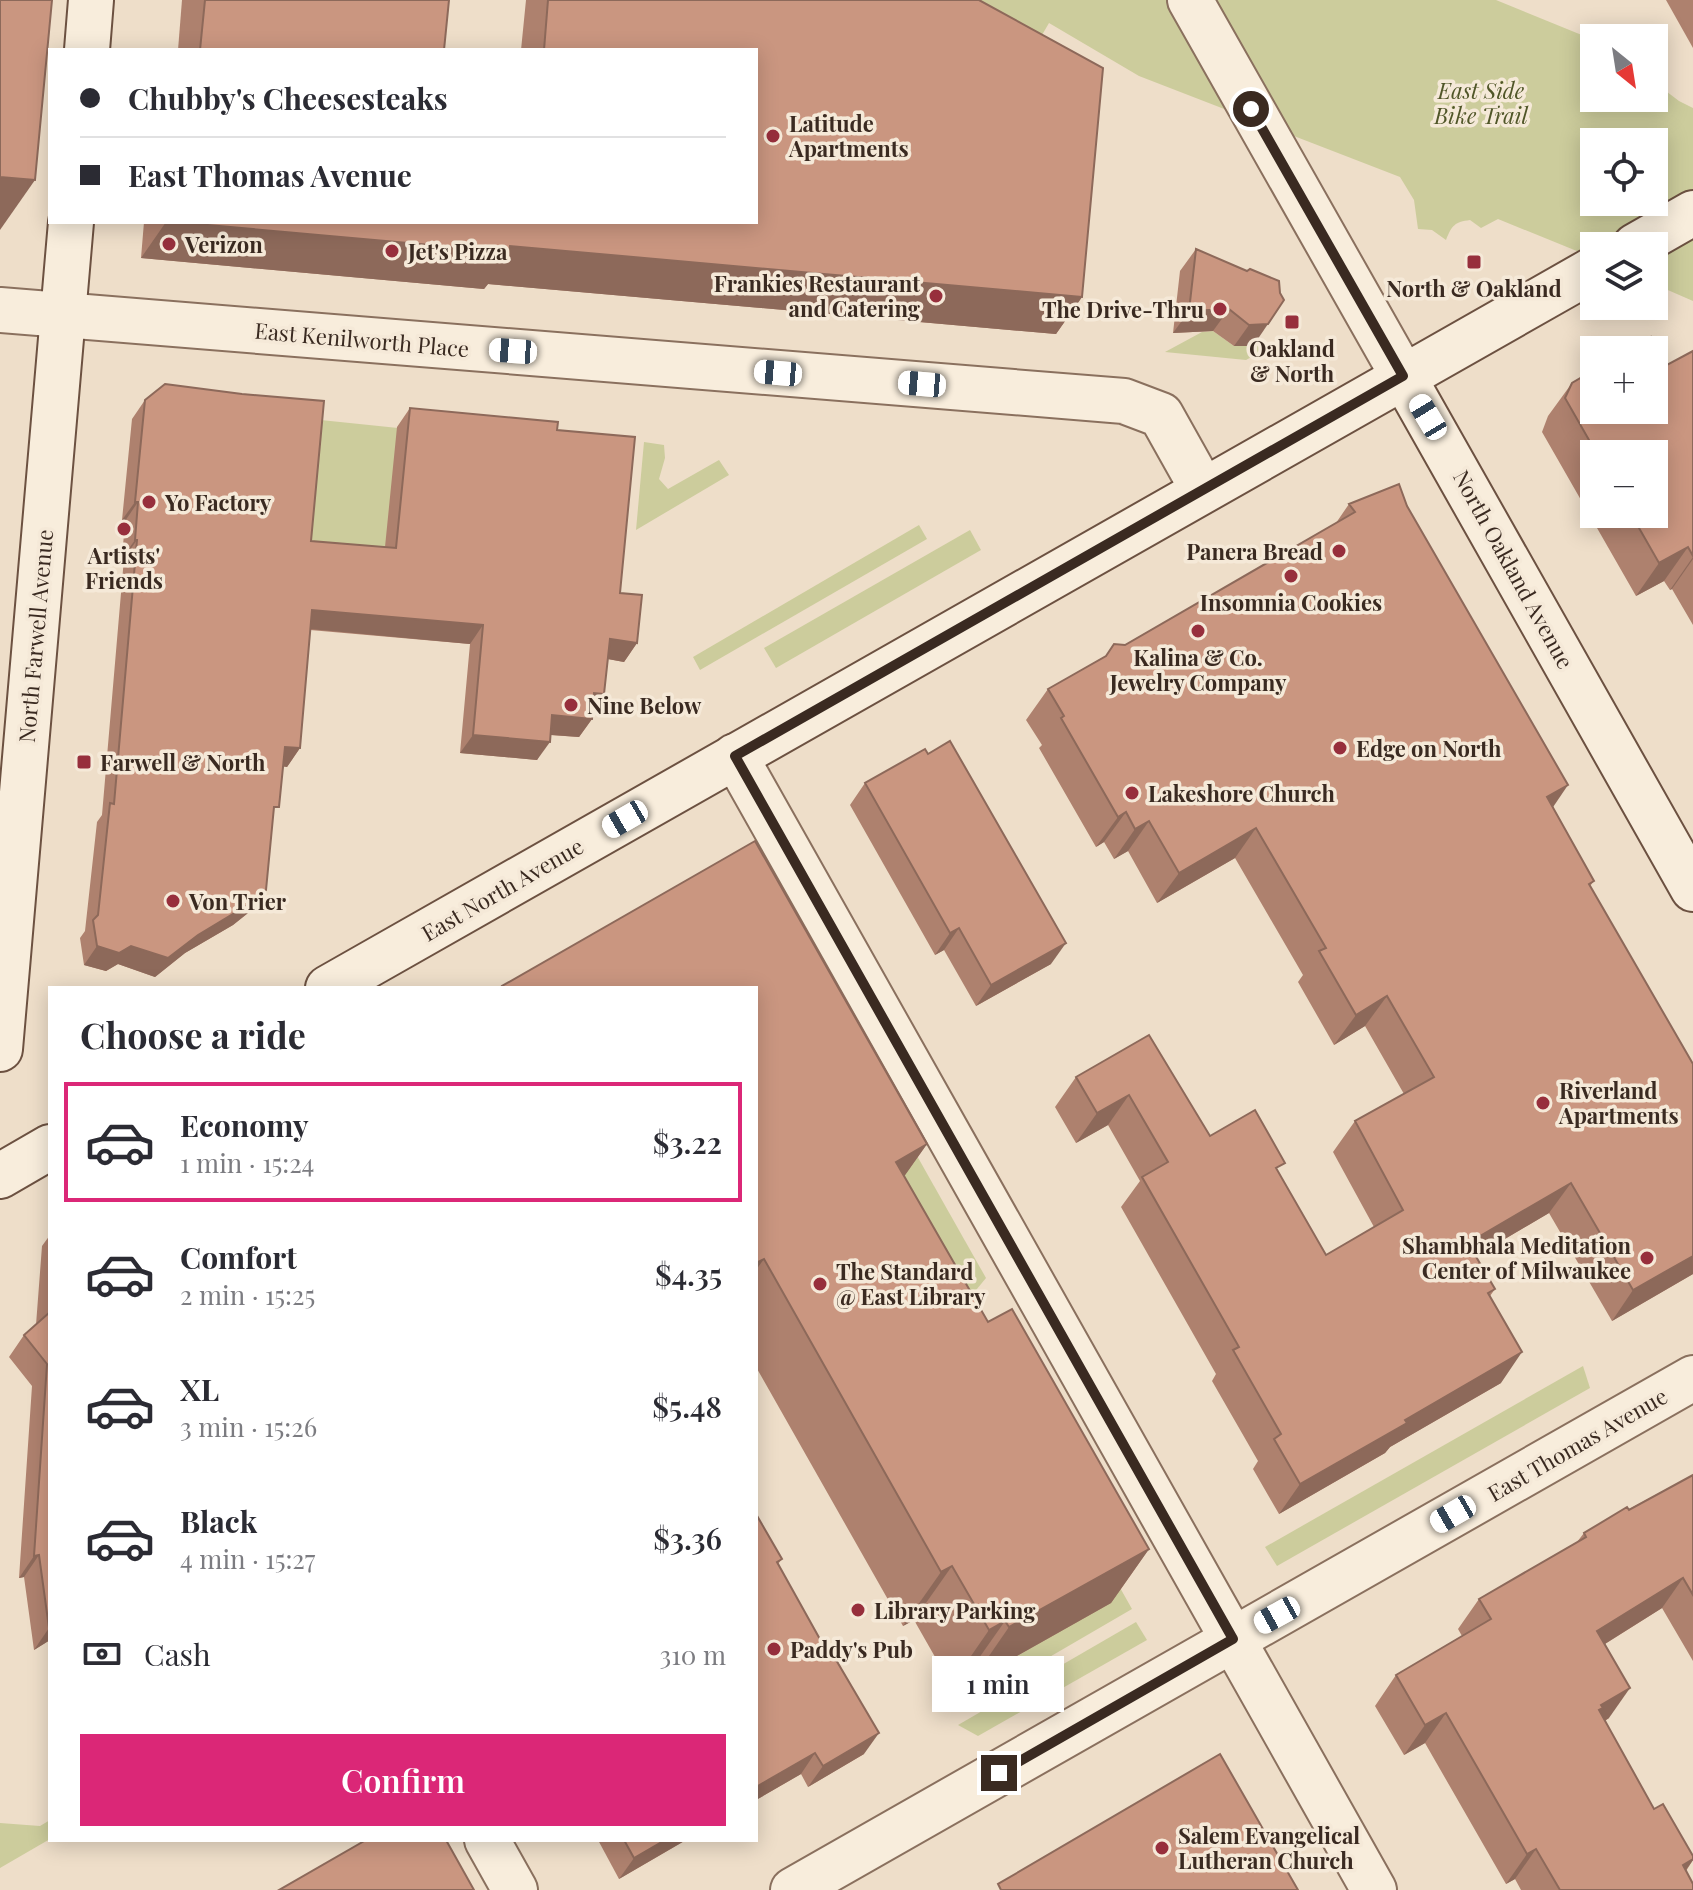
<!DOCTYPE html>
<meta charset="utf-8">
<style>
:root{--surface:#fff;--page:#f7f7f7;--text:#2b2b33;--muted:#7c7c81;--line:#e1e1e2;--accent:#db2777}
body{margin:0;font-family:"Playfair Display",serif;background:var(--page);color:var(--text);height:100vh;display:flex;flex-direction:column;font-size:30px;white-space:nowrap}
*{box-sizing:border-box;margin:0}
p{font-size:26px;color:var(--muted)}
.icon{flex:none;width:44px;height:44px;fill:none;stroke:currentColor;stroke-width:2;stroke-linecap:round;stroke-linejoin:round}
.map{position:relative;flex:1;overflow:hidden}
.details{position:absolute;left:48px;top:986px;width:710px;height:856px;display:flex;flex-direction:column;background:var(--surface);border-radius:0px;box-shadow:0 4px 20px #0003}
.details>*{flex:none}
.guide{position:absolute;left:48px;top:48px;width:710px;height:176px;border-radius:0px;box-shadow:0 4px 20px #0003;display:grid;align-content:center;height:176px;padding:0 32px;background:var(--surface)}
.needle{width:52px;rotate:150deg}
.controls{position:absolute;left:1580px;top:24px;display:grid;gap:16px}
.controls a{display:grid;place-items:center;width:88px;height:88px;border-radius:0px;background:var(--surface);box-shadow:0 4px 20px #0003;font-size:40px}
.end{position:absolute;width:36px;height:36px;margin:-18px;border:10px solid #3a2a21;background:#fff;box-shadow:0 0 0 4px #fff}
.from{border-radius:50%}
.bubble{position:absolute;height:56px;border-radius:0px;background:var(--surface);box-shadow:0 4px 20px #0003;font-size:26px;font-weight:600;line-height:56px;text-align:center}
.car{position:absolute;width:24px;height:48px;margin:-24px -12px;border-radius:10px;box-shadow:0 0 6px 2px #0007;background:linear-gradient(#fff 24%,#345 0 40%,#fff 0 76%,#345 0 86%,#fff 0)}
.guide b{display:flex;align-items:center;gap:28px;height:76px;font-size:30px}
.guide b+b{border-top:2px solid var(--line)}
.guide i{width:20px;height:20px;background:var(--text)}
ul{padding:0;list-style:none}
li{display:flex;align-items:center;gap:24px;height:120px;margin:0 16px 12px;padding:0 16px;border:4px solid transparent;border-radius:0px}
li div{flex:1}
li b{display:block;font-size:30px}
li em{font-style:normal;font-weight:600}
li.selected{border-color:var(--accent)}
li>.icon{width:72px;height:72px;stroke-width:1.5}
h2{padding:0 32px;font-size:36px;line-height:96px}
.pay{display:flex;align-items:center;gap:20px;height:88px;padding:0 32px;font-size:30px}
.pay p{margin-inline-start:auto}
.button{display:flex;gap:16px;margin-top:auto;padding:16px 32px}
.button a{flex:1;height:92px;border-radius:0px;background:var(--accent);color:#fff;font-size:32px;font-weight:600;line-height:92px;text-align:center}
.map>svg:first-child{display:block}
.green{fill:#cccc9c;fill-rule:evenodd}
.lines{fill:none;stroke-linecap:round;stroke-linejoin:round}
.minor-casing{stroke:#8a705e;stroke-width:48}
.tertiary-casing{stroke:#8a705e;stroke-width:48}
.secondary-casing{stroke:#6c5141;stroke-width:48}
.minor{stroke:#f8eddc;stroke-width:44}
.tertiary{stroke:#f8eddc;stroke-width:44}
.secondary{stroke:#f8eddc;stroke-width:44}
.wall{fill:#ae816e;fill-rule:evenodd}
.shaded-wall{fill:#8d695a}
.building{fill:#ca9680;stroke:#8d695a;stroke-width:2}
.route{stroke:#3a2a21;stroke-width:10}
.poi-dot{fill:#972f3c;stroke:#f5e9d8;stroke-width:3}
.labels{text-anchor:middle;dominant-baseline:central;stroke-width:7;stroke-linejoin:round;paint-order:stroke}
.park-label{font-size:22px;font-style:italic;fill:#505628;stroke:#f5e9d8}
.poi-label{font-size:22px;font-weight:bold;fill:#3a2a21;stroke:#f5e9d8;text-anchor:start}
.street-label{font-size:22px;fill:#3a2a21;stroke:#f5e9d8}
</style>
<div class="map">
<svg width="1693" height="1890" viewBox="0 0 1693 1890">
<rect width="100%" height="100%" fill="#eedec9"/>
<g class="green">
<path d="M 918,0 L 1496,0 L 1594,40 L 1594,98 L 1654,98 L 1654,82 L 1679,101 L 1693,108 L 1693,301 L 1654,284 L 1654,246 L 1594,246 L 1594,258 L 1498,219 L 1481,228 L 1470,220 C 1455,222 1452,225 1446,240 L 1432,230 L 1418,229 L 1414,200 L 1400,177 L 1139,76 L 1049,23 L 1028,59 ZM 1594,142 L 1654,142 L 1654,202 L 1594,202 Z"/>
<path d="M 1213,331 L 1234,346 L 1264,345 L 1266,349 L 1246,360 L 1165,352 L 1202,332 Z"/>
<path d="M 311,419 L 398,428 L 385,553 L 299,546 Z"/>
<path d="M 644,442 L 664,445 L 665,458 L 659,479 L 668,489 L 719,460 L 729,475 L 636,530 Z"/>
<path d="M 919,525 L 927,539 L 700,670 L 693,657 Z"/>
<path d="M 970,530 L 981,550 L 776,668 L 764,648 Z"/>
<path d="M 755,869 L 986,1278 L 972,1295 L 737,881 Z"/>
<path d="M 1583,1366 L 1590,1388 L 1277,1566 L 1265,1547 Z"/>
<path d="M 1083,1522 L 1132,1609 L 1022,1673 L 1014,1658 L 1070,1625 Z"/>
<path d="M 1136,1622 L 1147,1640 L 978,1736 L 958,1725 Z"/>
<path d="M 50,1820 L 50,1839 L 0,1868 L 0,1823 L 40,1826 Z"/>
</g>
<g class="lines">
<defs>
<g id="minor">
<path d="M 0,310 L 1124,401 L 1161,415 L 1203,490"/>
<path d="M 735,756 L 1374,1890"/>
<path d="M 487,1840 L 515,1890"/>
<path d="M 793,1890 L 1693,1378"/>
</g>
<path id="tertiary" d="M 1190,0 L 1403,376"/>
<g id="secondary">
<path d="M 87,50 L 91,0"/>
<path d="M 1635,246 L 1693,213"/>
<path d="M 1403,376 L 1693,889"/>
<path d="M 328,988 L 1594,269"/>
<path d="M 0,1049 L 71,222"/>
<path d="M 0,1176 L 50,1147"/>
</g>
</defs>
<use href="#minor" class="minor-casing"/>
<use href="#tertiary" class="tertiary-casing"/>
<use href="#secondary" class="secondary-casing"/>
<use href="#minor" class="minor"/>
<use href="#tertiary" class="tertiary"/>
<use href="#secondary" class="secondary"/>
</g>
<g class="wall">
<path d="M 182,0 L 449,0 L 444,50 L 178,50 Z"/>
<path d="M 526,0 L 979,0 L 1082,297 L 1056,334 L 488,284 L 484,289 L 141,258 L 144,222 L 756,222 L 756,50 L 521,50 Z"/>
<path d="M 1666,0 L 1693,0 L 1693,48 Z"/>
<path d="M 1196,249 L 1247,271 L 1253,346 L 1234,346 L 1213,331 L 1173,333 L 1180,271 Z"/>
<path d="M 1693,351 L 1693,625 L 1672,589 L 1670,590 L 1664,581 L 1636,596 L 1542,432 L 1548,416 L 1572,383 L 1667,365 ZM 1594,454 L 1654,454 L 1654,514 L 1594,514 Z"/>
<path d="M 145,400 L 311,541 L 385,547 L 397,427 L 410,408 L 557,430 L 620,593 L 637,643 L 624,662 L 608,659 L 604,694 L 593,710 L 592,719 L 579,737 L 550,735 L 537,760 L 460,753 L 470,644 L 310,630 L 300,748 L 287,767 L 283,766 L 253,909 L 233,925 L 185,953 L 155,977 L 118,964 L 106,971 L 84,965 L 80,938 L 85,931 L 97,822 L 102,815 L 124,558 L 122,558 L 125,521 L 122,520 L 132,419 Z"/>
<path d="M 1349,504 L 1407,506 L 1553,807 L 1594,881 L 1590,886 L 1693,1274 L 1612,1321 L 1549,1213 L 1476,1256 L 1495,1289 L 1490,1296 L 1501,1383 L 1390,1447 L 1385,1453 L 1279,1514 L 1253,1469 L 1258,1461 L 1212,1381 L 1216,1374 L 1121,1207 L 1140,1181 L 1108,1125 L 1076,1143 L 1055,1107 L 1076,1077 L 1149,1035 L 1210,1136 L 1279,1173 L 1326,1255 L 1374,1227 L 1333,1152 L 1355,1121 L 1404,1094 L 1365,1026 L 1334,1045 L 1298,982 L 1303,975 L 1235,858 L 1157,903 L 1128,851 L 1114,859 L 1104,842 L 1096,847 L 1039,748 L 1042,745 L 1026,720 L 1048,689 L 1336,523 Z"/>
<path d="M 865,783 L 1051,964 L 976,1006 L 944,950 L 935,955 L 850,805 Z"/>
<path d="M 755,841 L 927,1144 L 904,1176 L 988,1322 L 1012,1309 L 1149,1549 L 1111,1603 L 971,1682 L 967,1675 L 951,1685 L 914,1620 L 903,1626 L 756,1367 L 756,988 L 501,988 L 502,986 Z"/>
<path d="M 50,1235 L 50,1640 L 34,1650 L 24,1577 L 19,1578 L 32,1386 L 9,1357 L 24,1335 L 36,1325 L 42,1246 Z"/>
<path d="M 1693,1475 L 1693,1661 L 1662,1608 L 1605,1644 L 1609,1718 L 1605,1721 L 1654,1809 L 1693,1856 L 1693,1860 L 1686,1871 L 1693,1890 L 1521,1890 L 1515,1879 L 1506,1884 L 1425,1743 L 1404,1755 L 1375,1706 L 1396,1675 L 1462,1636 L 1458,1629 L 1479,1599 L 1577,1542 L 1584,1533 Z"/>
<path d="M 756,1514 L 782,1559 L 778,1564 L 864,1754 L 808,1787 L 801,1774 L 756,1800 Z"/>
<path d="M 598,1840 L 686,1840 L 619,1879 Z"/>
</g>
<g class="shaded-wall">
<path d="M 0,177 L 35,180 L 0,230 Z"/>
<path d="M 166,222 L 510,246 L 1082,297 L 1056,334 L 488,284 L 484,289 L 141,258 Z"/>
<path d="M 1229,309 L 1213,331 L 1173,333 L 1189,311 Z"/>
<path d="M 1268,324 L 1253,346 L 1234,346 L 1249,325 Z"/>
<path d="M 135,502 L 138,502 L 125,521 L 122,520 Z"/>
<path d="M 135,540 L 137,540 L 124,558 L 122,558 Z"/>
<path d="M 1688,547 L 1664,581 L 1636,596 L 1659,563 Z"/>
<path d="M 1693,557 L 1693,559 L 1672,589 L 1670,590 Z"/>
<path d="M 312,610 L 483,625 L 470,644 L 299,628 Z"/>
<path d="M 610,639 L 637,643 L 624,662 L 597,657 Z"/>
<path d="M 594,693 L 604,694 L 591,713 Z"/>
<path d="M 552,715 L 592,719 L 579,737 L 539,734 Z"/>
<path d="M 473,735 L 550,742 L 537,760 L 460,753 Z"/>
<path d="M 285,747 L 300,748 L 287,767 L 272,765 Z"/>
<path d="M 1568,785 L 1547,816 L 1547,797 Z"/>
<path d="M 1126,812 L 1104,842 L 1096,847 L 1118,817 Z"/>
<path d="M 1149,821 L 1128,851 L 1114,859 L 1135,829 Z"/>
<path d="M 1256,828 L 1235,858 L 1157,903 L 1179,873 Z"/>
<path d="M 266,890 L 253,909 L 233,925 L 185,953 L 155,977 L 118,964 L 106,971 L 84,965 L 97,946 L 131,946 L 198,935 Z"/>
<path d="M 959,928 L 944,950 L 935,955 L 950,933 Z"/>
<path d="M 1066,943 L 1051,964 L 976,1006 L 991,985 Z"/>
<path d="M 1387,996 L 1365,1026 L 1334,1045 L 1356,1015 Z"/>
<path d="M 1129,1095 L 1108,1125 L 1076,1143 L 1097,1113 Z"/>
<path d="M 927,1144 L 889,1198 L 896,1162 Z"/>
<path d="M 1571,1183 L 1549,1213 L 1447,1273 L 1468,1243 Z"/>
<path d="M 1693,1256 L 1693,1274 L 1612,1321 L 1633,1290 Z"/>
<path d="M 764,1259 L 756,1270 L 756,1263 Z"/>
<path d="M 1522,1352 L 1501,1383 L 1390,1447 L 1385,1453 L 1279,1514 L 1300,1484 L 1405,1420 Z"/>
<path d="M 1149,1549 L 1111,1603 L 971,1682 L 1009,1627 Z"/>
<path d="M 39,1555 L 24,1577 L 19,1578 L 34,1556 Z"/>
<path d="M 952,1566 L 914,1620 L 903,1626 L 941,1572 Z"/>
<path d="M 1683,1578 L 1662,1608 L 1576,1662 L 1597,1631 Z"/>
<path d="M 1005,1621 L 967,1675 L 951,1685 L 989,1630 Z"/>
<path d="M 50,1627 L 50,1640 L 34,1650 L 49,1628 Z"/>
<path d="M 1630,1688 L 1609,1718 L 1586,1732 L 1601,1705 Z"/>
<path d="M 1446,1713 L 1425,1743 L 1404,1755 L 1425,1725 Z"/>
<path d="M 879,1733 L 864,1754 L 808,1787 L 823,1766 Z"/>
<path d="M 815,1753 L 801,1774 L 756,1800 L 756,1787 Z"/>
<path d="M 665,1840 L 686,1840 L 619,1879 L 634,1858 Z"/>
<path d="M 1536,1849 L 1515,1879 L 1506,1884 L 1527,1854 Z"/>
<path d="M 1693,1859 L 1693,1860 L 1673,1888 L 1683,1865 Z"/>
</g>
<g class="building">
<path d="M 0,0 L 52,0 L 35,180 L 0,177 Z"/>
<path d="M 205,0 L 449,0 L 444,50 L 200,50 Z"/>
<path d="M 548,0 L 979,0 L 1103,68 L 1082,297 L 510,246 L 509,252 L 174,222 L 756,222 L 756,50 L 544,50 Z"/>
<path d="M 1196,249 L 1247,271 L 1250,269 L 1279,281 L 1280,293 L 1284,300 L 1268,324 L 1249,325 L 1229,309 L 1189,311 Z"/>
<path d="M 1651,337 L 1667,365 L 1693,351 L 1693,556 L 1688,547 L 1659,563 L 1631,514 L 1654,514 L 1654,454 L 1597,454 L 1565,398 L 1572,383 L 1594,370 L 1594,410 L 1654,410 L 1654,350 L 1629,350 Z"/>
<path d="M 165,384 L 242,394 L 324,401 L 311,541 L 396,548 L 410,408 L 558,422 L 557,430 L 635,437 L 620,593 L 642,595 L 637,643 L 610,639 L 604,694 L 594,693 L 592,719 L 552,715 L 550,742 L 473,735 L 483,625 L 312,610 L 300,748 L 285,747 L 279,807 L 274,807 L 266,890 L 246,906 L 198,935 L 168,958 L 131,946 L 119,953 L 97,946 L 93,920 L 98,915 L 110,803 L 114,804 L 137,540 L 135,540 L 138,502 L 135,502 L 145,400 Z"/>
<path d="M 1399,484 L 1407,506 L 1568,785 L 1547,797 L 1594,881 L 1589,884 L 1693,1064 L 1693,1256 L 1633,1290 L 1571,1183 L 1468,1243 L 1495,1289 L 1488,1293 L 1522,1352 L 1405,1420 L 1407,1423 L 1300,1484 L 1274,1439 L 1281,1434 L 1233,1350 L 1239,1347 L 1142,1177 L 1168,1162 L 1129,1095 L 1097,1113 L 1076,1077 L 1149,1035 L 1210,1136 L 1255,1110 L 1285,1163 L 1276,1168 L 1326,1255 L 1403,1210 L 1355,1121 L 1434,1077 L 1387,996 L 1356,1015 L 1319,951 L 1326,948 L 1256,828 L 1179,873 L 1149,821 L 1135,829 L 1126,812 L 1118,817 L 1061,718 L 1064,716 L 1048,689 L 1106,656 L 1114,644 L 1125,645 L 1355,512 L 1349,504 Z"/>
<path d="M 950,741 L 1066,943 L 991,985 L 959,928 L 950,933 L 865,783 L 925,749 L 928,754 Z"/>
<path d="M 755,841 L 927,1144 L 896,1162 L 988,1322 L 1012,1309 L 1149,1549 L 1009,1627 L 1005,1621 L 989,1630 L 952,1566 L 941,1572 L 764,1259 L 756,1263 L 756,988 L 503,988 L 502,986 Z"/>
<path d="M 50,1312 L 50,1627 L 49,1628 L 39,1555 L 34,1556 L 47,1364 L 24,1335 Z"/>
<path d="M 1693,1475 L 1693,1595 L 1683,1578 L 1597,1631 L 1630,1688 L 1601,1705 L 1603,1708 L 1599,1710 L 1654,1809 L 1663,1804 L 1693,1856 L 1693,1859 L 1683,1865 L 1693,1884 L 1693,1890 L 1560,1890 L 1536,1849 L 1527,1854 L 1446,1713 L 1425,1725 L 1396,1675 L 1491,1619 L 1479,1599 L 1586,1537 L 1584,1533 L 1627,1507 L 1629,1510 Z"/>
<path d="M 756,1514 L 782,1559 L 777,1562 L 826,1650 L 829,1648 L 879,1733 L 823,1766 L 815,1753 L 756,1787 Z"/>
<path d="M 1220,1754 L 1298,1890 L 1001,1890 L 998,1884 Z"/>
<path d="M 366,1840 L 446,1840 L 474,1890 L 279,1890 Z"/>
<path d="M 624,1840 L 665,1840 L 634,1858 Z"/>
</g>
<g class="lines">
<path class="route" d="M 999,1773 L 1233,1639 L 735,756 L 1403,376 L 1251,109"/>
</g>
<g class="poi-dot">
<circle cx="773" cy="136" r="8"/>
<circle cx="169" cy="244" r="8"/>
<circle cx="392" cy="251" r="8"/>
<rect x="1466" y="254" width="16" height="16" rx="4"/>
<circle cx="936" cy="296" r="8"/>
<circle cx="1220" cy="309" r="8"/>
<rect x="1284" y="314" width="16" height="16" rx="4"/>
<circle cx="149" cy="502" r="8"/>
<circle cx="124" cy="529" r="8"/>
<circle cx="1339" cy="551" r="8"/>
<circle cx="1291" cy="576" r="8"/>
<circle cx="1198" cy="631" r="8"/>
<circle cx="571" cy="705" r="8"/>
<circle cx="1340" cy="748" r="8"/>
<rect x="76" y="754" width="16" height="16" rx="4"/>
<circle cx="1132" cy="793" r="8"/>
<circle cx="173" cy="901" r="8"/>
<circle cx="1543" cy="1103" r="8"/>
<circle cx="1647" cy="1258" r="8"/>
<circle cx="820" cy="1284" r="8"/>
<circle cx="858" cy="1610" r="8"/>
<circle cx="774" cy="1649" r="8"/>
<circle cx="1162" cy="1848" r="8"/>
</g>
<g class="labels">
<g class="park-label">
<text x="1481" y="90">East Side<tspan x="1481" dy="25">Bike Trail</tspan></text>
</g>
<g class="poi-label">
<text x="789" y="123">Latitude<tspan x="789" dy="25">Apartments</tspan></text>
<text x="185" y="244">Verizon</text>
<text x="408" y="251">Jet's Pizza</text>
<text x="920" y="283" text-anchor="end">Frankies Restaurant<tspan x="920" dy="25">and Catering</tspan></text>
<text x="1474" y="288" text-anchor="middle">North &amp; Oakland</text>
<text x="1204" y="309" text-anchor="end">The Drive-Thru</text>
<text x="1292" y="348" text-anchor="middle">Oakland<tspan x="1292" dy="25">&amp; North</tspan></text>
<text x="165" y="502">Yo Factory</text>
<text x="1323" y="551" text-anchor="end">Panera Bread</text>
<text x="124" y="555" text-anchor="middle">Artists'<tspan x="124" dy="25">Friends</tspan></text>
<text x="1291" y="602" text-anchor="middle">Insomnia Cookies</text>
<text x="1198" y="657" text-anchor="middle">Kalina &amp; Co.<tspan x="1198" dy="25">Jewelry Company</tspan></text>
<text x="587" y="705">Nine Below</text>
<text x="1356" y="748">Edge on North</text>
<text x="100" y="762">Farwell &amp; North</text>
<text x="1148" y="793">Lakeshore Church</text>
<text x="189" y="901">Von Trier</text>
<text x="1559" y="1090">Riverland<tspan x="1559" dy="25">Apartments</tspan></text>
<text x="1631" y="1245" text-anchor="end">Shambhala Meditation<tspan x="1631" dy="25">Center of Milwaukee</tspan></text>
<text x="836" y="1271">The Standard<tspan x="836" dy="25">@ East Library</tspan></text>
<text x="874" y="1610">Library Parking</text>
<text x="790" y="1649">Paddy's Pub</text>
<text x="1178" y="1835">Salem Evangelical<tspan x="1178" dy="25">Lutheran Church</tspan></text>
</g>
<g class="street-label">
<text transform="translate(362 339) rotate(5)">East Kenilworth Place</text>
<text transform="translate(1514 569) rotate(61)">North Oakland Avenue</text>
<text transform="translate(35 636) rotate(-85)">North Farwell Avenue</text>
<text transform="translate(502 889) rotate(-30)">East North Avenue</text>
<text transform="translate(1577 1444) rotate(-30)">East Thomas Avenue</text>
</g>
</g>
</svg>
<div class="controls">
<a><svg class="needle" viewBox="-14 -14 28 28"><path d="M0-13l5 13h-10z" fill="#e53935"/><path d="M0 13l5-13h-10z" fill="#7c7c81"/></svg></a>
<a><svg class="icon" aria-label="locate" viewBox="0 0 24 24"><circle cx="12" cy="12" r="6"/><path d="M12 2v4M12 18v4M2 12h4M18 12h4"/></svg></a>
<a><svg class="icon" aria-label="layers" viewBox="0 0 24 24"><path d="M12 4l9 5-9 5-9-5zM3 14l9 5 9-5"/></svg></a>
<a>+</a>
<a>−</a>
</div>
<i class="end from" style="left:1251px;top:109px"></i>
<i class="end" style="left:999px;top:1773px"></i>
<div class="bubble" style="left:932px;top:1656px;width:132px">1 min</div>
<i class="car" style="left:513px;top:351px;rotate:274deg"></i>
<i class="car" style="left:778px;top:373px;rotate:275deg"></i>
<i class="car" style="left:922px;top:384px;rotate:275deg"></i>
<i class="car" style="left:1428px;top:417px;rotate:329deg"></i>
<i class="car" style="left:625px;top:819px;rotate:240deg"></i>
<i class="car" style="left:1453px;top:1514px;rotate:240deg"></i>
<i class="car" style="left:1277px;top:1615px;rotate:241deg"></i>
<div class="guide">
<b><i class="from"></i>Chubby's Cheesesteaks</b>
<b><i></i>East Thomas Avenue</b>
</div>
<section class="details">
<h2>Choose a ride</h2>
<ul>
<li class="selected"><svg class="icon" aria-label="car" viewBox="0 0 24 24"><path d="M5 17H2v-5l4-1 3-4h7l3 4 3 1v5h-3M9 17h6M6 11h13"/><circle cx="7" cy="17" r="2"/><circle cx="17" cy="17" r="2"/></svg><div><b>Economy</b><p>1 min · 15:24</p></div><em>$3.22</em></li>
<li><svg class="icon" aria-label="car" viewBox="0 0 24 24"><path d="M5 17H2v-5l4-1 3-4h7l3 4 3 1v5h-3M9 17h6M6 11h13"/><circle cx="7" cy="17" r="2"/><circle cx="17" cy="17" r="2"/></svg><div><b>Comfort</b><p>2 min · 15:25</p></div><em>$4.35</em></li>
<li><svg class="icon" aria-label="car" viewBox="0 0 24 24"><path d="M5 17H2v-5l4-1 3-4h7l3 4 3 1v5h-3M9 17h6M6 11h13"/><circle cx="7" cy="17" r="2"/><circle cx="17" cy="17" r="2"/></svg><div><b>XL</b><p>3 min · 15:26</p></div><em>$5.48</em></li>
<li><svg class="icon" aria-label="car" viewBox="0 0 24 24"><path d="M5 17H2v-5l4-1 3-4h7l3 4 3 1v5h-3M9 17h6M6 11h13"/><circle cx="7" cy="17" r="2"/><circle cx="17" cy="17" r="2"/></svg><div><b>Black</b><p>4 min · 15:27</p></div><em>$3.36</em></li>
</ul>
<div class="pay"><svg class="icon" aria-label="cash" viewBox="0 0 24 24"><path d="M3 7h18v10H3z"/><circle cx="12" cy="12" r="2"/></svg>Cash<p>310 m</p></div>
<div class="button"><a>Confirm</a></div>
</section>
</div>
